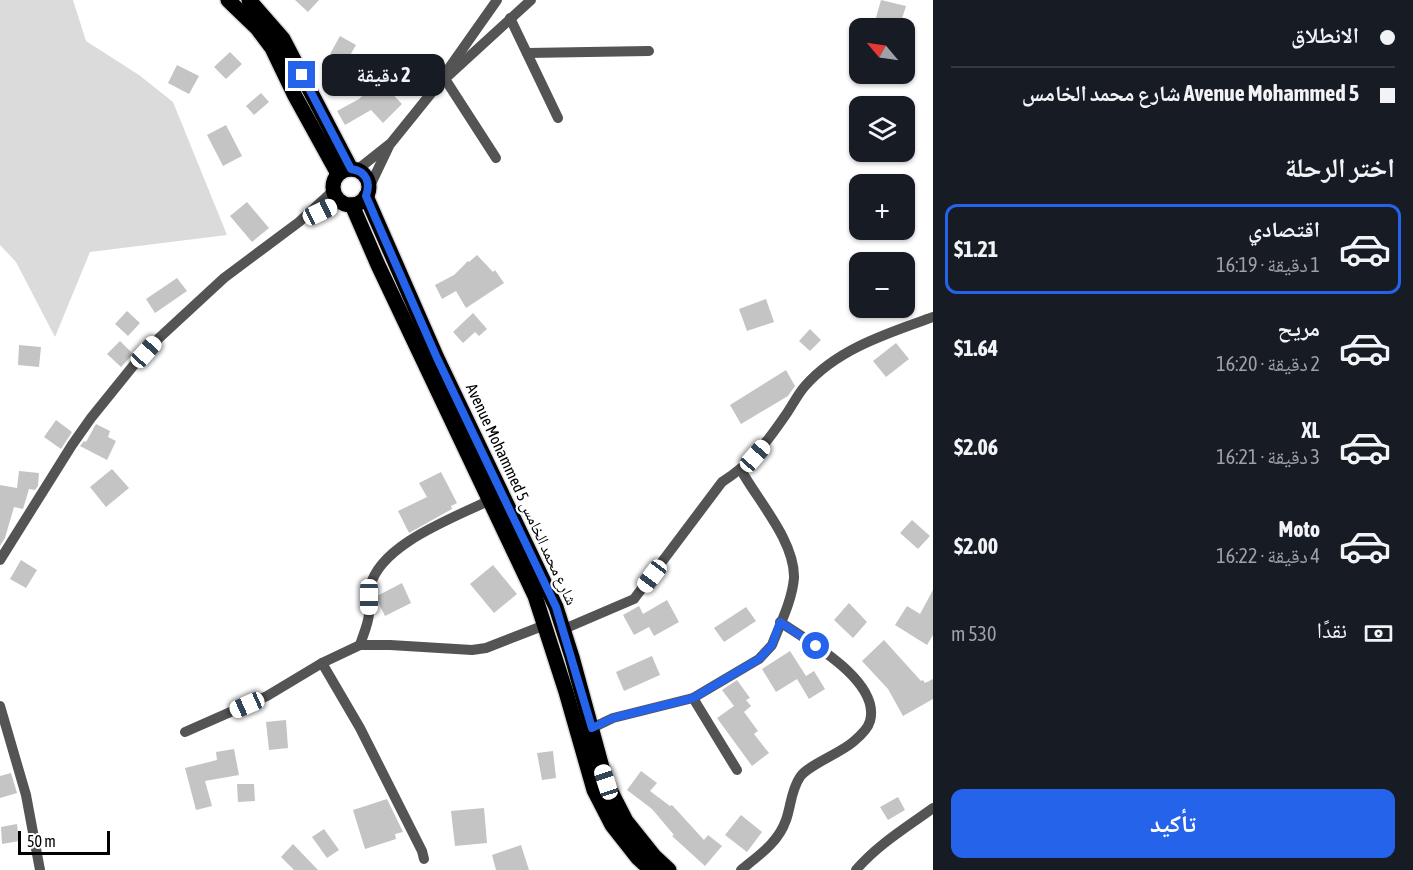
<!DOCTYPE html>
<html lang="ar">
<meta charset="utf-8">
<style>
:root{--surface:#171b24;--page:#242831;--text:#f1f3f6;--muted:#9ea1a6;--line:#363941;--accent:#2563eb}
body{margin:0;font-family:"Asap Condensed","Noto Naskh Arabic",sans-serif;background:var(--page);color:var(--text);direction:rtl;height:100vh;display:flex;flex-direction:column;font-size:22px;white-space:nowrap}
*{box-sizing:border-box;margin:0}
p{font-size:20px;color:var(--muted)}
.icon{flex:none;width:33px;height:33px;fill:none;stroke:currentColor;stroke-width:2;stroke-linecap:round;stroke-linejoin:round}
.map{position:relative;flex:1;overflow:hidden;direction:ltr}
.sheet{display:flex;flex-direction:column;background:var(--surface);width:480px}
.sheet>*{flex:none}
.top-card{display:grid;align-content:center;height:132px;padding:0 18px;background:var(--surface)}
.needle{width:39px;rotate:299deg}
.buttons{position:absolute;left:849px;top:18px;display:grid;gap:12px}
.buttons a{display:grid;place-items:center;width:66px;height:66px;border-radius:12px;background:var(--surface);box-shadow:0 2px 4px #0004;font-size:30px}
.scale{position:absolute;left:18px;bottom:15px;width:92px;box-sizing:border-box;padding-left:6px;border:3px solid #000;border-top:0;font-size:16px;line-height:21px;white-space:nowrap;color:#000;-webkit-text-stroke:4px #fff;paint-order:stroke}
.end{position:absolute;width:27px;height:27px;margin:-14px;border:8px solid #2563eb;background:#fff;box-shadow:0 0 0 3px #fff}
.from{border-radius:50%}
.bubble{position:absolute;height:42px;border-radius:12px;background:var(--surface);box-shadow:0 2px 4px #0004;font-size:20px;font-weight:700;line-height:42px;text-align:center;direction:rtl}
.car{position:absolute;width:18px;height:36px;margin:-18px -9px;border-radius:8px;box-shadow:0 0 4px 2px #0007;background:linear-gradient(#fff 24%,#345 0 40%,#fff 0 76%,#345 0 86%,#fff 0)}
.top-card b{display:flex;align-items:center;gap:21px;height:57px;font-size:22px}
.top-card b+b{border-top:2px solid var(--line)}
.top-card i{width:15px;height:15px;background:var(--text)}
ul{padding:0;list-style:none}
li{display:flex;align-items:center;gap:18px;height:90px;margin:0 12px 9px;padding:0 6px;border:3px solid transparent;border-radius:12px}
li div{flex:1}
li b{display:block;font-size:22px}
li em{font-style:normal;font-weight:700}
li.active{border-color:var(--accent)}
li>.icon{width:54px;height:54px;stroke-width:1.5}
h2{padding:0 18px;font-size:27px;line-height:72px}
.pay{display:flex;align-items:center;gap:15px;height:66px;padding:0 18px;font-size:22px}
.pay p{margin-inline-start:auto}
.cta{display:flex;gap:12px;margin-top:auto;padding:12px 18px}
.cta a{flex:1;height:69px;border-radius:12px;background:var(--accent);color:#fff;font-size:24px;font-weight:700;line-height:69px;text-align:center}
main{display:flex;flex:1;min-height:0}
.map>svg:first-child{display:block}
.green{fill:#dbdbdb}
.building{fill:#c4c4c4}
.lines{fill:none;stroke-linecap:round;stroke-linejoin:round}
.primary-casing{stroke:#dbdbdb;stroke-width:18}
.minor{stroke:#545454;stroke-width:10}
.primary{stroke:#000;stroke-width:15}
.route{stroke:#2563eb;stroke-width:8}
.labels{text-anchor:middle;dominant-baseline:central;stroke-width:4.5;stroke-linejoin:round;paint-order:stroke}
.street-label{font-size:16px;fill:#000;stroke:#fff}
</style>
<main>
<section class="sheet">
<div class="top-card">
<b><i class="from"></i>الانطلاق</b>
<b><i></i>Avenue Mohammed 5 شارع محمد الخامس</b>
</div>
<h2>اختر الرحلة</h2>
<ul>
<li class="active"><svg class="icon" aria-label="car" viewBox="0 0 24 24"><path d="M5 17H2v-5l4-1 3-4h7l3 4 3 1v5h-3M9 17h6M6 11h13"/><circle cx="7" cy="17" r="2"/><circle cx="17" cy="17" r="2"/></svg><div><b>اقتصادي</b><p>1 دقيقة · 16:19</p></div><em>$1.21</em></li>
<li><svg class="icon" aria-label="car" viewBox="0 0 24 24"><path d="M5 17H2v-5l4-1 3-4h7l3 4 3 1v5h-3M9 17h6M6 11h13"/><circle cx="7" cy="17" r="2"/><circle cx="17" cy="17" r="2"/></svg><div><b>مريح</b><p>2 دقيقة · 16:20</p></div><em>$1.64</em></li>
<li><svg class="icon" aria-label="car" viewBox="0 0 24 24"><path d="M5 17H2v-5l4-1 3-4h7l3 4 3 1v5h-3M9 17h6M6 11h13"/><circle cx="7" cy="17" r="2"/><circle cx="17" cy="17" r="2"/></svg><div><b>XL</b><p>3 دقيقة · 16:21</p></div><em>$2.06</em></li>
<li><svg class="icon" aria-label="car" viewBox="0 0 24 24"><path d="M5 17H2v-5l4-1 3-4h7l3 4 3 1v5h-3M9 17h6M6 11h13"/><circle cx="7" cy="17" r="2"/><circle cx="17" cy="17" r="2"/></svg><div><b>Moto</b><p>4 دقيقة · 16:22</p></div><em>$2.00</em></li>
</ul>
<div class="pay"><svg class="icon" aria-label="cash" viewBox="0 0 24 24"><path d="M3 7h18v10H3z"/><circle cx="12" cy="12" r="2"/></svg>نقدًا<p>530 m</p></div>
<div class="cta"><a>تأكيد</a></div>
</section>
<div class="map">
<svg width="933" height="870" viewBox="0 0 933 870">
<rect width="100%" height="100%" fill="#fff"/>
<path class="green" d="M 0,0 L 73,0 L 86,41 L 139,75 L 173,102 L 227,235 L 90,252 L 55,337 L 16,262 L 0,245 Z"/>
<g class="building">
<path d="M 295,0 L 319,0 L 308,12 Z"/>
<path d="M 881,0 L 906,6 L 899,28 L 875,21 Z"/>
<path d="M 340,36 L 356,45 L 345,64 L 330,54 Z"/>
<path d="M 230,52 L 242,64 L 226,79 L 214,67 Z"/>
<path d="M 177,65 L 199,76 L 189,94 L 168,83 Z"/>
<path d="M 379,80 L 402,104 L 383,123 L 371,110 L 345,125 L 337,111 L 359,99 Z"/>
<path d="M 261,93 L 269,102 L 254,115 L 246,106 Z"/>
<path d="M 226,125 L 242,156 L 223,166 L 207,135 Z"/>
<path d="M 247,202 L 269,228 L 252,242 L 230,216 Z"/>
<path d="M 477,255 L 493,272 L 495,270 L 504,283 L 466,308 L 456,291 L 442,299 L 435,285 L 454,275 L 468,261 L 469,262 Z"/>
<path d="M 177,278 L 187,291 L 155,313 L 146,299 Z"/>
<path d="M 766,299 L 774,322 L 747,331 L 739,309 Z"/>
<path d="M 879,308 L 912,308 L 912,313 L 881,318 Z"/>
<path d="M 127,311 L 140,323 L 128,336 L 115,324 Z"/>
<path d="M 473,313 L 487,329 L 479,336 L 475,332 L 463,343 L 453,332 Z"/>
<path d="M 810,329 L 821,340 L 810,351 L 799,341 Z"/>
<path d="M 120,341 L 133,354 L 121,367 L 107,354 Z"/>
<path d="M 896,343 L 909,359 L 886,377 L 873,361 Z"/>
<path d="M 19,345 L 41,347 L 39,367 L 18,365 Z"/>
<path d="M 786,370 L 795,386 L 788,396 L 741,424 L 730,405 Z"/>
<path d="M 56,420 L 72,432 L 61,449 L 44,437 Z"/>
<path d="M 96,424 L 110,431 L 108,437 L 116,441 L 107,460 L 80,446 L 84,441 L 86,442 Z"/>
<path d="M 112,469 L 129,488 L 106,507 L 90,487 Z"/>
<path d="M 19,471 L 39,473 L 38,486 L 35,490 L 29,489 L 23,509 L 14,507 L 5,538 L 0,546 L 0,485 L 17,488 Z"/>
<path d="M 441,472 L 457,503 L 451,506 L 452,509 L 409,533 L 398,511 L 427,497 L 419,483 Z"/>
<path d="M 912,520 L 930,536 L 918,549 L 900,533 Z"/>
<path d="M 21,560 L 37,570 L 26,588 L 10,579 Z"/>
<path d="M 493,565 L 517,594 L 494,613 L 470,584 Z"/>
<path d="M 402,583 L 411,603 L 385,616 L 377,600 L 377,596 Z"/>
<path d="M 933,590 L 933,635 L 927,645 L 895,625 L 907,606 L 920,614 Z"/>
<path d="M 667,600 L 679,622 L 654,636 L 649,627 L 634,635 L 623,615 L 639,606 L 643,614 Z"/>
<path d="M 849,603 L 867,622 L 853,638 L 834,620 Z"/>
<path d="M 746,607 L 756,621 L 724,642 L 714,628 Z"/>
<path d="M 884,640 L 921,681 L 923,680 L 925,683 L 933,679 L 933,699 L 903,716 L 888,689 L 862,661 Z"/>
<path d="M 790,651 L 806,676 L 814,671 L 825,689 L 809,699 L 797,679 L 776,692 L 762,669 Z"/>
<path d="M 652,656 L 660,675 L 624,691 L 616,672 Z"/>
<path d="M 737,680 L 750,698 L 746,700 L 751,706 L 744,712 L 758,731 L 754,734 L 769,753 L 752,766 L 717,718 L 734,706 L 722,690 Z"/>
<path d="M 286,720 L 288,748 L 269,750 L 266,722 Z"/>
<path d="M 234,749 L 239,775 L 205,781 L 212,806 L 196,810 L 185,768 L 217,760 L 216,752 Z"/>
<path d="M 553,751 L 556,778 L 542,780 L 537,753 Z"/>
<path d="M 641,771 L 657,783 L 650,791 L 670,806 L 672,805 L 704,840 L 708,835 L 722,846 L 705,866 L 672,836 L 674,835 L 652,809 L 627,790 Z"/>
<path d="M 11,773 L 17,793 L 0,798 L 0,776 Z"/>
<path d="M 237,784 L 254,784 L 255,801 L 238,802 Z"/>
<path d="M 898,797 L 905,810 L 888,820 L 880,807 Z"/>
<path d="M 387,799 L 403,832 L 395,834 L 396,839 L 365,849 L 353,810 Z"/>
<path d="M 484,808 L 487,843 L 455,846 L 451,811 Z"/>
<path d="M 741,815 L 762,832 L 747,852 L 725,835 Z"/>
<path d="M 17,824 L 19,841 L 2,844 L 1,827 Z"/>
<path d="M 324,829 L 339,850 L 327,858 L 312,837 Z"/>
<path d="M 293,844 L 318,870 L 294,870 L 281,857 Z"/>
<path d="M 521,845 L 529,870 L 496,870 L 492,855 Z"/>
</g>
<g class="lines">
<defs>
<g id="primary">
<path d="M 228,0 L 257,28 L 272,48 L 295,96 L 338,174"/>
<path d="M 249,0 L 283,39 L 351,169"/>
<circle cx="351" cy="187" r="18"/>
<path d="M 366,196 L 437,358 L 556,607 L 572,657 L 606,782 L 626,821 L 654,856 L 669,870"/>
<path d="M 352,205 L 378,265 L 535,596 L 566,692 L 594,790 L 612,825 L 638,858 L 651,870"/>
</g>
</defs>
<use href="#primary" class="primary-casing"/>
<g class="minor">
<path d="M 510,18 L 558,118"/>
<path d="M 527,53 L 649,51"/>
<path d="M 447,71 L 497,0"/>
<path d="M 445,79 L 496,158"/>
<path d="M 357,170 L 391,143 L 437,86 L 531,0"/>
<path d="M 369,188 L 389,146"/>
<path d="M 310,217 L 342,202"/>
<path d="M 0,560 L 72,445 L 91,418 L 133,366 L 159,338 L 224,278 L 299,222 L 333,191"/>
<path d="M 564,629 L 634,599 L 722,482 C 752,463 767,442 787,413 C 793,404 798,394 805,386 C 837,349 888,333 933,317"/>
<path d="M 360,645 C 363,635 368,625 369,614 C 370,605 368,596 370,587 C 380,544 454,518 490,500"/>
<path d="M 693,698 L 759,659 L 772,645 C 780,624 792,601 794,578 C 795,541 758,501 741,470"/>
<path d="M 0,706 L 26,795 L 40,870"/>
<path d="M 592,728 L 613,718 L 693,698 L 737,770"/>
<path d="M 185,732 L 267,696 L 322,663"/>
<path d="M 424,859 L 422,851 L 360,728 L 322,663 L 360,645 L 390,645 L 472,650 L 486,648 L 545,625"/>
<path d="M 741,870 C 759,855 778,843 786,820 C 791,806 791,790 800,777 C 808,765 839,754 853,742 C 859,737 868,729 870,721 C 881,681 808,641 780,622"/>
<path d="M 856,870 C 877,845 907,827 933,808"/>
</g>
<use href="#primary" class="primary"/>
</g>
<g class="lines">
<path class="route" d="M 302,75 L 351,169 C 366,171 371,182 366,196 L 375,217 L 437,358 L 556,607 L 592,728 L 613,718 L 693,698 L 759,659 L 772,645 L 780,622 L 816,646"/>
</g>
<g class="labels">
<g class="street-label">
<text transform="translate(522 494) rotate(65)">Avenue Mohammed 5 شارع محمد الخامس</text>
</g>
</g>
</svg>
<div class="buttons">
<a><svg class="needle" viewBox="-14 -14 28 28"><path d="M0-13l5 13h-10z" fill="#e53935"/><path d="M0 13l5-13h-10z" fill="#9ea1a6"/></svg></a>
<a><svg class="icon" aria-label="layers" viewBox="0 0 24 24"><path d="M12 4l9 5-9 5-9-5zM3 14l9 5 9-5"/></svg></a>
<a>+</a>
<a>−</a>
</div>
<div class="scale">50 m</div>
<i class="end from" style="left:816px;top:646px"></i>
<i class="end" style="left:302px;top:75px"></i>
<div class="bubble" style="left:322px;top:54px;width:123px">2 دقيقة</div>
<i class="car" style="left:320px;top:212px;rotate:65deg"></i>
<i class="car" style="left:146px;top:352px;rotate:42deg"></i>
<i class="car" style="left:755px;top:456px;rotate:41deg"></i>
<i class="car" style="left:652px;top:576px;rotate:217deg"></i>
<i class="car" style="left:369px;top:597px;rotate:180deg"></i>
<i class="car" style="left:247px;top:705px;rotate:246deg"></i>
<i class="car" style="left:606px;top:782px;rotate:342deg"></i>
</div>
</main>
